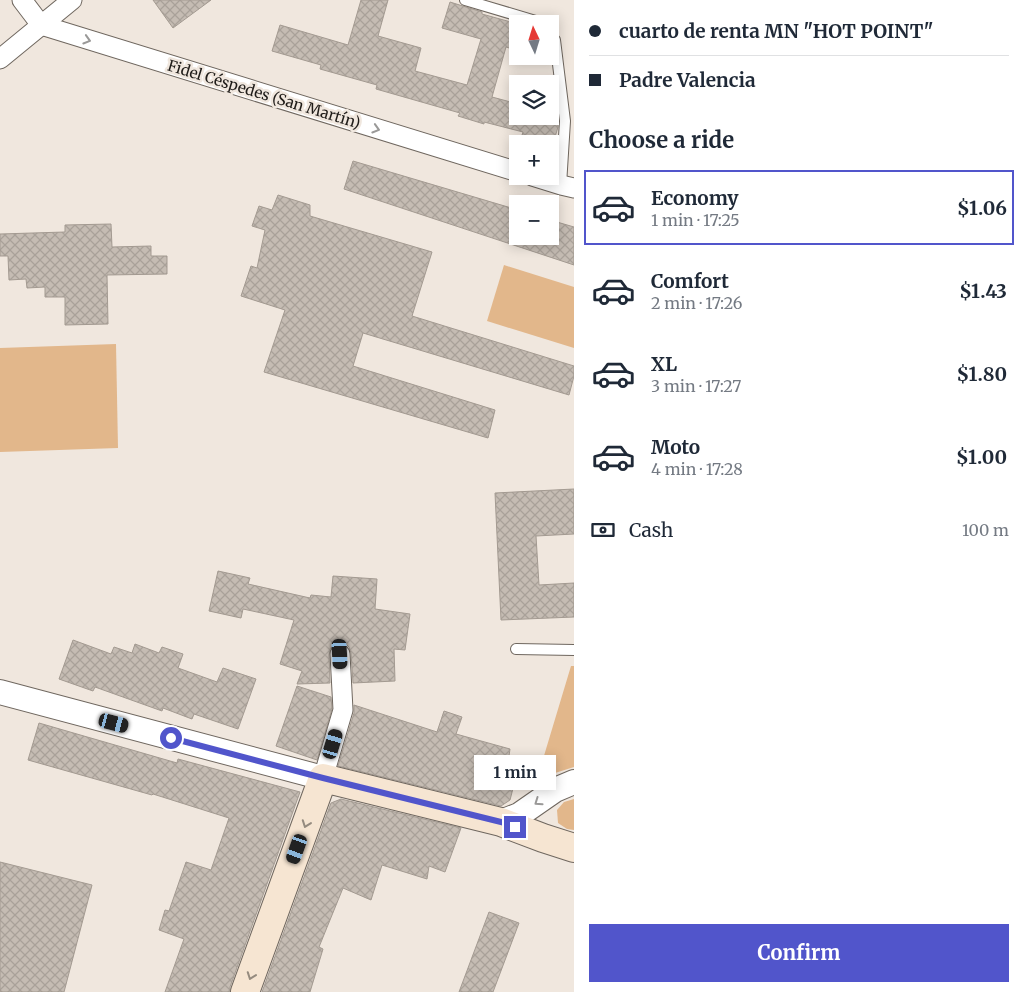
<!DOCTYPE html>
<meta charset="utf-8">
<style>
:root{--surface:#fff;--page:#f6f6f7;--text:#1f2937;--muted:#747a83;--line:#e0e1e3;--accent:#5155cb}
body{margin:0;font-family:Merriweather,serif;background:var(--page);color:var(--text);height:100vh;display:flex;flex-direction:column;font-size:19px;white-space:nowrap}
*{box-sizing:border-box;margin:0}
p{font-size:16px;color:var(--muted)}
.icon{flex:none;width:28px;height:28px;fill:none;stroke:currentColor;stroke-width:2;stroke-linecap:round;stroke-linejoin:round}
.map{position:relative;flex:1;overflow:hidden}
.details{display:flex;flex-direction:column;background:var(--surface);width:450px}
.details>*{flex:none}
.guide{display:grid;align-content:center;height:110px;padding:0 15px;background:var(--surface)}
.needle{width:32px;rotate:356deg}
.tools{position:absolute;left:509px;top:15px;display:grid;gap:10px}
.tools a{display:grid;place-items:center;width:50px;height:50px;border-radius:0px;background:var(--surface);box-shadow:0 2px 12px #0003;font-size:25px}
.end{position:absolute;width:22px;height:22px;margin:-11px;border:6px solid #5155cb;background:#fff;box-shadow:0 0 0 2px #fff}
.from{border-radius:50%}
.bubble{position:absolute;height:35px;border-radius:0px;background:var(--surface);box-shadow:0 2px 12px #0003;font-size:16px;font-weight:700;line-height:35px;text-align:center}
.car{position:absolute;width:15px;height:30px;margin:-15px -8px;border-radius:6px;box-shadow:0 0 4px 1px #0007;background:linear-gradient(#222 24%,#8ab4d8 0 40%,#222 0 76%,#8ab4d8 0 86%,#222 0)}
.guide b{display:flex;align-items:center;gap:18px;height:48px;font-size:19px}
.guide b+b{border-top:1px solid var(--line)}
.guide i{width:12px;height:12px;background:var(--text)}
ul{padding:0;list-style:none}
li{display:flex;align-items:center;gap:15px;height:75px;margin:0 10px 8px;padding:0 5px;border:2px solid transparent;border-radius:0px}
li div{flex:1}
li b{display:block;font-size:19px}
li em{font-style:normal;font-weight:700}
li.selected{border-color:var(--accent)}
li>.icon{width:45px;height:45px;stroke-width:1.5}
h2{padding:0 15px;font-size:22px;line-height:60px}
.pay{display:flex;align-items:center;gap:12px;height:55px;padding:0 15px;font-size:19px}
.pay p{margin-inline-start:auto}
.cta{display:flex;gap:10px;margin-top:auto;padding:10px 15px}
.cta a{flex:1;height:58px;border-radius:0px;background:var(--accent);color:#fff;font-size:20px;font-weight:700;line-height:58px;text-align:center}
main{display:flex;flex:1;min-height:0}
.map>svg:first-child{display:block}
.green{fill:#e2b78b}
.building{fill:url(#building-cross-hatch);stroke:#a39a91}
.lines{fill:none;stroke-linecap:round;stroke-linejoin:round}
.service-casing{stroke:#6f675f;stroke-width:12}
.minor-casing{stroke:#6f675f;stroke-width:21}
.tertiary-casing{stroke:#6f675f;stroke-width:26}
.secondary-casing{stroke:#6f675f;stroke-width:30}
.service{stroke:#fff;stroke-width:10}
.minor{stroke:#fff;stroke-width:19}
.tertiary{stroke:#fff;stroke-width:24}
.secondary{stroke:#f6e5d2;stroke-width:28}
.oneway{stroke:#9a9998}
.oneway2{stroke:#958b7f}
.route{stroke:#5155cb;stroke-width:6}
.labels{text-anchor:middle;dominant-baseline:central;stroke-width:5;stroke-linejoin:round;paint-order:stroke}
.street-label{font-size:15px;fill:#1f1c19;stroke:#f0e7de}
</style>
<main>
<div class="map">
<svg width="574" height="992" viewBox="0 0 574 992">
<defs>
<pattern id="building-cross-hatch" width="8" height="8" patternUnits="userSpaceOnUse" patternTransform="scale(1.25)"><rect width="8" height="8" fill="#c5bcb3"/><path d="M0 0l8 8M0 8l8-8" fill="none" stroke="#a9a199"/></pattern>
</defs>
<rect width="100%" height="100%" fill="#f0e7de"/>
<g class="green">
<path d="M 504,265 L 574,287 L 574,348 L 487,321 Z"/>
<path d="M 116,344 L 118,448 L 0,452 L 0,348 Z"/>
<path d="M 571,666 L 574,666 L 574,767 L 555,773 L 534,789 Z"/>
<path d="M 574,799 L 574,830 L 567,829 L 558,823 L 557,810 L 564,802 Z"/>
</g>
<g class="building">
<path d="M 153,0 L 211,0 L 173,28 Z"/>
<path d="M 361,0 L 388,0 L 378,36 L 421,48 L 415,71 L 467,85 L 481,39 L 442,28 L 450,2 L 482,12 L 482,14 L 518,24 L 518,51 L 506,47 L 492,97 L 518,104 L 518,116 L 550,116 L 550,113 L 557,115 L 558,127 L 553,144 L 522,135 L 523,132 L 484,122 L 484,124 L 458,116 L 460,113 L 376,89 L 377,85 L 320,69 L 321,65 L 272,51 L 280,25 L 348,45 Z"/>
<path d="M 353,161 L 518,210 L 518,236 L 550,236 L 550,220 L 574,227 L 574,265 L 344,189 Z"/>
<path d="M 278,195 L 310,205 L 310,216 L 432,252 L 412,316 L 574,366 L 574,376 L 569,395 L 363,333 L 353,366 L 495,410 L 488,438 L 264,372 L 285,310 L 241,296 L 251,266 L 257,268 L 265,230 L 252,226 L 259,206 L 272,210 Z"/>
<path d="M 111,224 L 112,247 L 151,246 L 151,256 L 167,256 L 167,274 L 107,275 L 108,324 L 65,325 L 65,297 L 45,297 L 45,287 L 27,288 L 26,279 L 9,280 L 8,256 L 0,256 L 0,234 L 65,232 L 65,225 Z"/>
<path d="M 574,489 L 574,534 L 536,536 L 539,585 L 574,583 L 574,617 L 501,620 L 495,493 Z"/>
<path d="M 218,571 L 250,578 L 248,584 L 310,598 L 311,595 L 331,597 L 333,576 L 377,579 L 375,609 L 410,614 L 405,650 L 394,649 L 395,681 L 353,683 L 351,653 L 349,647 L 346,644 L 340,643 L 333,645 L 330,649 L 329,655 L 330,683 L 297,684 L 302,671 L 280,664 L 294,620 L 243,609 L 241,618 L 209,611 Z"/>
<path d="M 73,640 L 111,654 L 114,647 L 132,653 L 135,644 L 159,653 L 162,647 L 183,654 L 178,668 L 217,682 L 223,668 L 256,679 L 238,729 L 194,714 L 192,719 L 163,708 L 162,711 L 95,687 L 93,691 L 59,679 Z"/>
<path d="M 297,686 L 331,697 L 332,709 L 317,760 L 276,746 Z"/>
<path d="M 354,705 L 437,732 L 444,711 L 462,717 L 456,734 L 510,749 L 507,770 L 517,773 L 510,800 L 501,806 L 338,766 L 354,713 Z"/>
<path d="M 39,723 L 177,763 L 178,759 L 300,792 L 230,987 L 230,992 L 165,992 L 184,939 L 159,930 L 165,910 L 169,911 L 186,862 L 211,870 L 229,818 L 153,794 L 152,795 L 28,760 Z"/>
<path d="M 341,799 L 461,828 L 445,872 L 429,866 L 427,879 L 382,865 L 371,900 L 343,888 L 319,947 L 323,949 L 310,992 L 262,992 L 331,803 Z"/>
<path d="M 0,862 L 92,885 L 64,992 L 0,992 Z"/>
<path d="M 489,912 L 519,923 L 493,992 L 459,992 Z"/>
</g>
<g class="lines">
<defs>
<g id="service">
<path d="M 465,0 L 539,22 L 540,24"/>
<path d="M 550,35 L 555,40 L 565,121 L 561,185"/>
<path d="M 516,649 L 574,650"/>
</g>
<g id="minor">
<path d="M 22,0 L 41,25 L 518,172"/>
<path d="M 0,59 L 72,0"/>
<path d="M 532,176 L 561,185 L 574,188"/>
<path d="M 323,778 L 343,710 L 340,654"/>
</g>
<g id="tertiary">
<path d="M 0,692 L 323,778"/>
<path d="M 501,822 L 519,815 L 555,790 L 574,782"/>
</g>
<path id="secondary" d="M 245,992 L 323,778 L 501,822 L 543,838 L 574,848"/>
</defs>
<use href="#service" class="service-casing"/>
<use href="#minor" class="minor-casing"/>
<use href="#tertiary" class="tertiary-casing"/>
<use href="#secondary" class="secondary-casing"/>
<use href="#service" class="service"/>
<use href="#minor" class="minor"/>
<use href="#tertiary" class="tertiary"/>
<use href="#secondary" class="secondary"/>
</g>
<defs><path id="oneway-chevron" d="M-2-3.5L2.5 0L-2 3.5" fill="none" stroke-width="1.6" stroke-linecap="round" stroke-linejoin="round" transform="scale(1.25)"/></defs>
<g class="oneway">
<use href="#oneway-chevron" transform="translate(87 40) rotate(17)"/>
<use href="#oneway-chevron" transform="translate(376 129) rotate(17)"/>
<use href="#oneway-chevron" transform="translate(538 802) rotate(145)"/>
</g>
<g class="oneway2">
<use href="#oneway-chevron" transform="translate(306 824) rotate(110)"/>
<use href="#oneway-chevron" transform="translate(251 976) rotate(110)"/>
</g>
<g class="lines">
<path class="route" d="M 171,738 L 323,778 L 501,822 L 515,827"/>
</g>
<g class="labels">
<g class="street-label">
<text transform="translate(264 94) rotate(17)">Fidel Céspedes (San Martín)</text>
</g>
</g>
</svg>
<div class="tools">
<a><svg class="needle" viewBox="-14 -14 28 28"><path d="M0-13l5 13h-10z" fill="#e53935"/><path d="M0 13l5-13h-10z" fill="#747a83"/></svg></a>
<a><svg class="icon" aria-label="layers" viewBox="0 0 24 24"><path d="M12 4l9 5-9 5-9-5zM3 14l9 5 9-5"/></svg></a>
<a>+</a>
<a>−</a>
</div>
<i class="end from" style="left:171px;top:738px"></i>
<i class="end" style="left:515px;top:827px"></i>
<div class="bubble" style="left:474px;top:755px;width:82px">1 min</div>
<i class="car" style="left:340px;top:654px;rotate:177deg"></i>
<i class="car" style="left:114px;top:723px;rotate:105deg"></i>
<i class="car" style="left:333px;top:744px;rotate:17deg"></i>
<i class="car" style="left:297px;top:849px;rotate:200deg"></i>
</div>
<section class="details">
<div class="guide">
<b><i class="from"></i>cuarto de renta MN &quot;HOT POINT&quot;</b>
<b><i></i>Padre Valencia</b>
</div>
<h2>Choose a ride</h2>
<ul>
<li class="selected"><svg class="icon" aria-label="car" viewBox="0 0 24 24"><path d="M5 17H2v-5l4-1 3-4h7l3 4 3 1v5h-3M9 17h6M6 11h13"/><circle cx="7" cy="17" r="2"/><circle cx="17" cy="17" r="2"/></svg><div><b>Economy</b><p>1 min · 17:25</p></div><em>$1.06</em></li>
<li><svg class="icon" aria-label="car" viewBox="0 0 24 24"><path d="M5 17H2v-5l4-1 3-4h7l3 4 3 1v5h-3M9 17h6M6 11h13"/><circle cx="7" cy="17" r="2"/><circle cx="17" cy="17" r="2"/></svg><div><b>Comfort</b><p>2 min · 17:26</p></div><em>$1.43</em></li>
<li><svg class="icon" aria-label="car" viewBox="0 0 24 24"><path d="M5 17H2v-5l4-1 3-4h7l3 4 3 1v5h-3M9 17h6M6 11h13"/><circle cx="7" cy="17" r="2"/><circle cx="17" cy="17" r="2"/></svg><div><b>XL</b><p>3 min · 17:27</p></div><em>$1.80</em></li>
<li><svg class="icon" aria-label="car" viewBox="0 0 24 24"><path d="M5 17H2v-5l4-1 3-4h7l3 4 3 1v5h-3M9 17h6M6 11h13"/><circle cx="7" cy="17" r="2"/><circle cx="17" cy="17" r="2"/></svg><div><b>Moto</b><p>4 min · 17:28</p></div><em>$1.00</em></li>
</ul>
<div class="pay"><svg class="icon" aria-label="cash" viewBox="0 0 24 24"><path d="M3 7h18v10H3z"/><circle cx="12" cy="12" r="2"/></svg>Cash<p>100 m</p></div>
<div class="cta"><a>Confirm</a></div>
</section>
</main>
